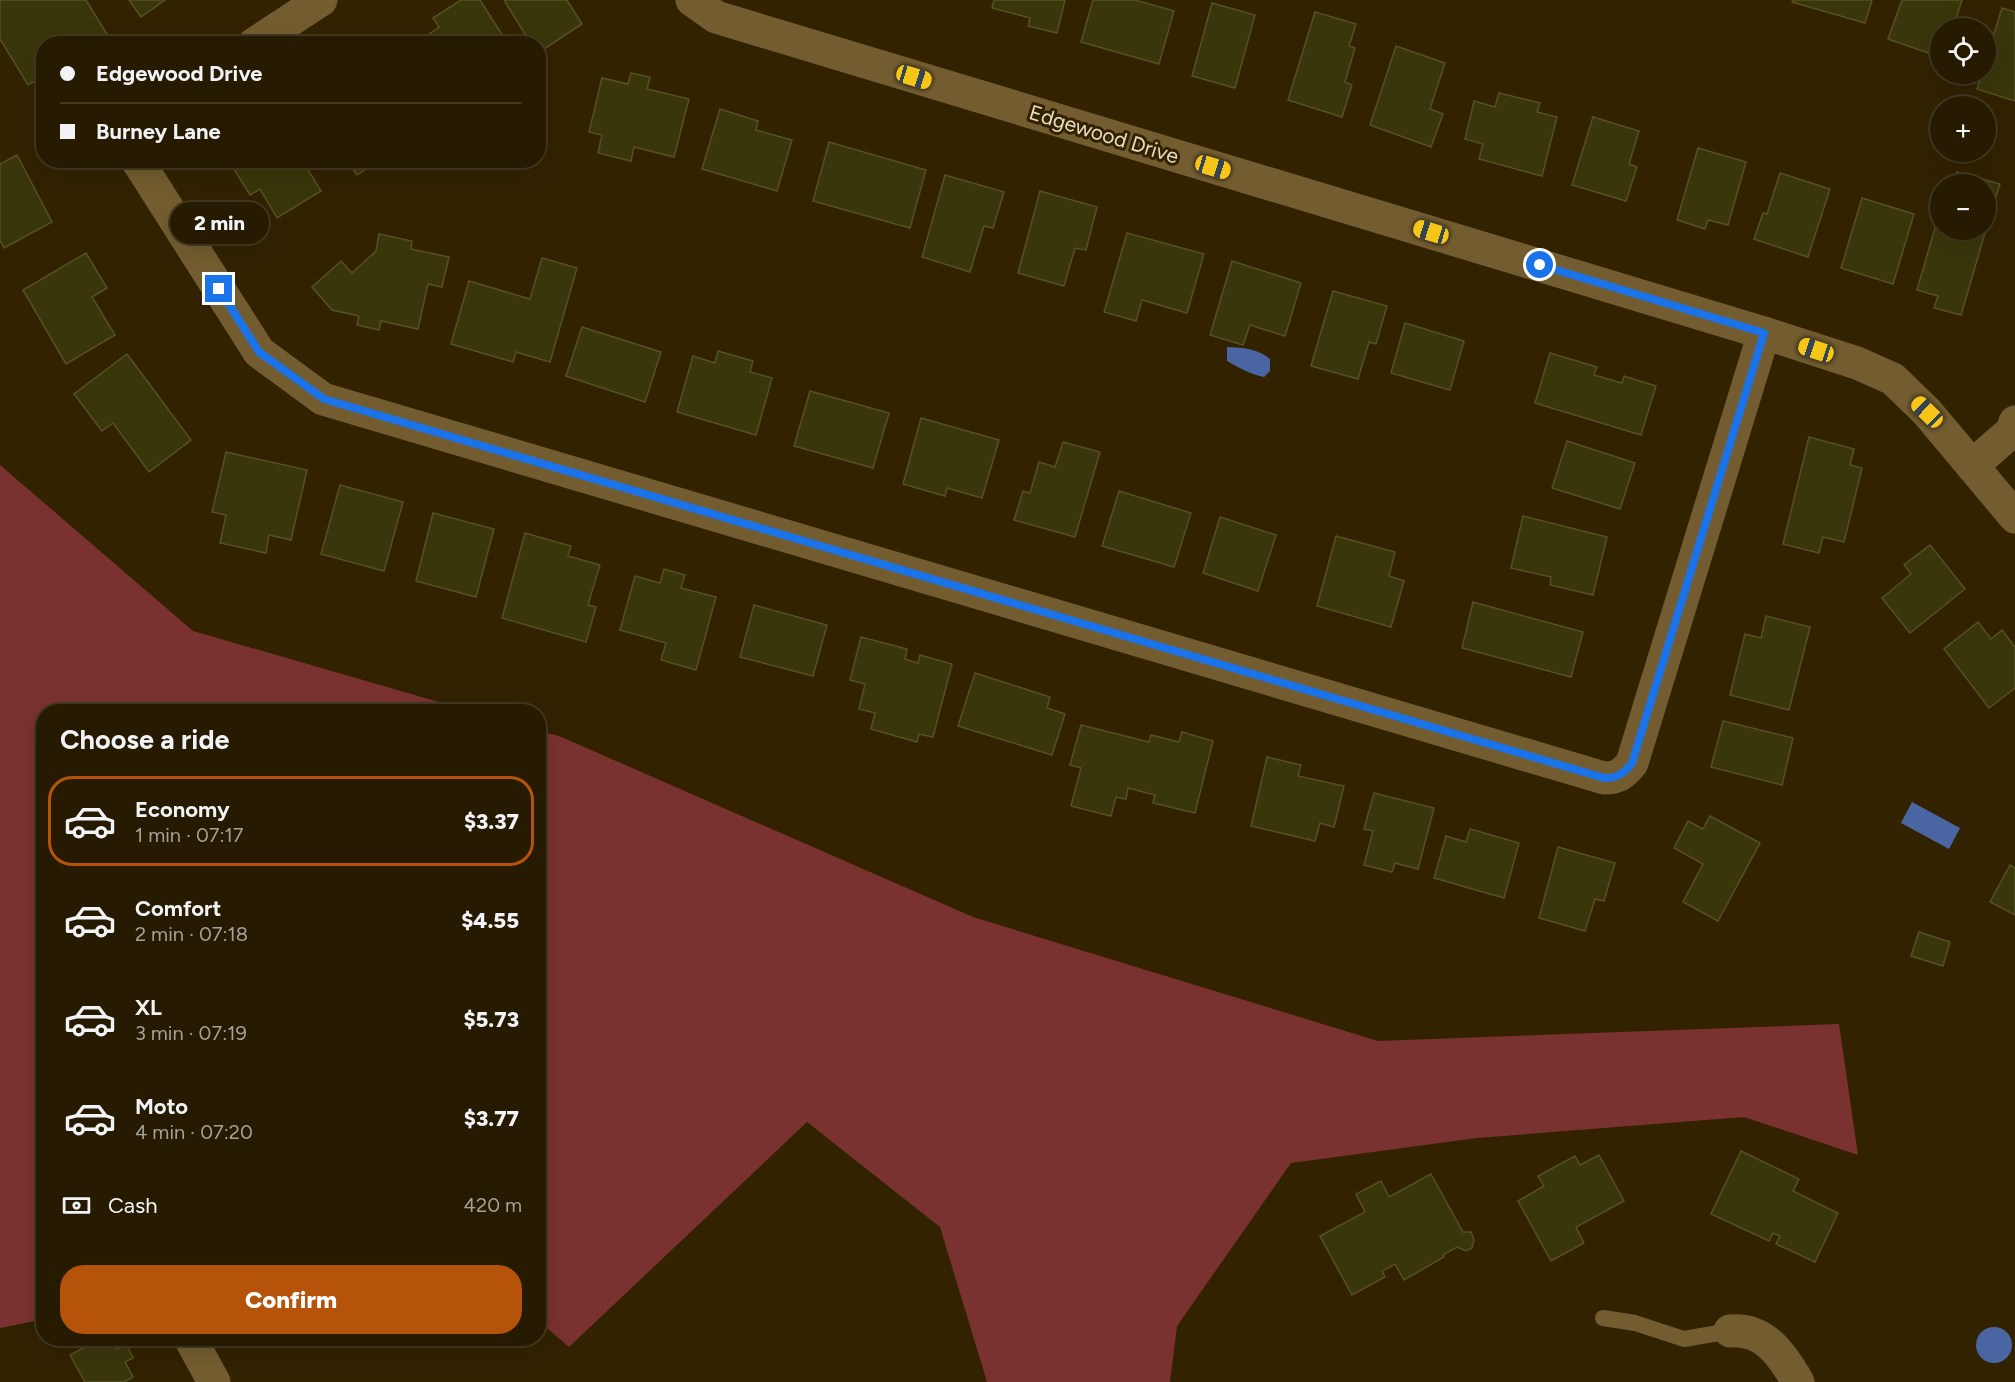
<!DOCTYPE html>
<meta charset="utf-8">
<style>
:root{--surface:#261a00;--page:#32270f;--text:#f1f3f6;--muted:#a4a199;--line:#423822;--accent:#b45309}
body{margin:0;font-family:Figtree,sans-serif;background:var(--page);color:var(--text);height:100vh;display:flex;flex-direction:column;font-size:22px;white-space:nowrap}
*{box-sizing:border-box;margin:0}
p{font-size:20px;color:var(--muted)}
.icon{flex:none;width:33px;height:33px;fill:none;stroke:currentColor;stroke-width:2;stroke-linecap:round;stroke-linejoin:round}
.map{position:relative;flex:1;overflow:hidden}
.side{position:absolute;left:36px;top:704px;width:510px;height:642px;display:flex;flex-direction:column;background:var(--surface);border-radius:24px;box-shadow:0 6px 24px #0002,0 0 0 2px var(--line)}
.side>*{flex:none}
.top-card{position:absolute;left:36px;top:36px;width:510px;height:132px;border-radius:24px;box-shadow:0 6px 24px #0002,0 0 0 2px var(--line);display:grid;align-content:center;height:132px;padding:0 24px;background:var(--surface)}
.buttons{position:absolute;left:1930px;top:18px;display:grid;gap:12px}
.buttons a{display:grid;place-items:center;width:66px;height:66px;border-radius:50%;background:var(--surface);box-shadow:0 6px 24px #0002,0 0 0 2px var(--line);font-size:30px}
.end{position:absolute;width:27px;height:27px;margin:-14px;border:8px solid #1a73e8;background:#fff;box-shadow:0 0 0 3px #fff}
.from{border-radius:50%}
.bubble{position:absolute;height:42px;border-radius:21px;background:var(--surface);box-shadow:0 6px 24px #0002,0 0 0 2px var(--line);font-size:20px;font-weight:800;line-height:42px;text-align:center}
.car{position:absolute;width:18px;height:36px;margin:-18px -9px;border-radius:8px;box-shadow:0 0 4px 2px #0007;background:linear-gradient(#f5c518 24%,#345 0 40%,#f5c518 0 76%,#345 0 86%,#f5c518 0)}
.top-card b{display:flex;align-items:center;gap:21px;height:57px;font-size:22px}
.top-card b+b{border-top:2px solid var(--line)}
.top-card i{width:15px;height:15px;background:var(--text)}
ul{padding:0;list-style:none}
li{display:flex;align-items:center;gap:18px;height:90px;margin:0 12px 9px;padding:0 12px;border:3px solid transparent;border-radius:24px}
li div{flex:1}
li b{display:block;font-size:22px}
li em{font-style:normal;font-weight:800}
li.on{border-color:var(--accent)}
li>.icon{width:54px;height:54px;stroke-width:1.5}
h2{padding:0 24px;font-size:27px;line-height:72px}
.pay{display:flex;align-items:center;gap:15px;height:66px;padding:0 24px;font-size:22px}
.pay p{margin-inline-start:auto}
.action{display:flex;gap:12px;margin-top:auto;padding:12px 24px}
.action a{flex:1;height:69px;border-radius:24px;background:var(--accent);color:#fff;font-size:24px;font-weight:800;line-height:69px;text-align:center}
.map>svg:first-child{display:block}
.forest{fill:#7a3230}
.water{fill:#4a66a2}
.building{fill:#3a360b;stroke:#565120;stroke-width:1.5}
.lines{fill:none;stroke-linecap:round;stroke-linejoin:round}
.lane{stroke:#735d30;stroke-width:16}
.street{stroke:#735d30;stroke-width:33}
.route{stroke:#1a73e8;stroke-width:8}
.labels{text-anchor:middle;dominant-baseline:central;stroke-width:6;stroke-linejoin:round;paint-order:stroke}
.street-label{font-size:21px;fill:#e8dcc4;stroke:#322200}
</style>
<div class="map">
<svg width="2015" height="1382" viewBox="0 0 2015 1382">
<rect width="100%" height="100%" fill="#322200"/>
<g class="forest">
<path d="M 0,465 L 193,631 L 470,711 L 44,711 L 43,1312 L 35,1321 L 0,1328 Z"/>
<path d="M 539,731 L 559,736 L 973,917 L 1378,1041 L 1839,1024 L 1858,1155 L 1744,1117 L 1477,1138 L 1291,1163 L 1177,1326 L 1170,1382 L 987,1382 L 940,1227 L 807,1122 L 569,1347 L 539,1321 Z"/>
</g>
<g class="water">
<path d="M 1227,347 C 1243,348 1257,348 1270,359 L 1270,371 L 1264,377 C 1250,374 1239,368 1227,361 Z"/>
<path d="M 1912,802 L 1960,828 L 1949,849 L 1901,823 Z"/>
<circle cx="1994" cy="1345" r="18"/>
</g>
<g class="building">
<path d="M 0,0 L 86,0 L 108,36 L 96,44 L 44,44 L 44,76 L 28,85 L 0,39 Z"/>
<path d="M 129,0 L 165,0 L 141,17 Z"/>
<path d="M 461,0 L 480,0 L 508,44 L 415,44 L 439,27 L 433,18 Z"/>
<path d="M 504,0 L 567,0 L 582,24 L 538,53 L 538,44 L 531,44 Z"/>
<path d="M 994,0 L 1065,0 L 1057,33 L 1028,26 L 1030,18 L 992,8 Z"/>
<path d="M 1093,0 L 1135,0 L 1174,11 L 1159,64 L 1081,42 Z"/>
<path d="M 1793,0 L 1872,0 L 1865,23 L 1792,2 Z"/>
<path d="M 1902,0 L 1962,0 L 1954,25 L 1948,24 L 1946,28 L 1941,28 L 1941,44 L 1937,56 L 1888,39 Z"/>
<path d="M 1212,3 L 1255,15 L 1235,88 L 1192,76 Z"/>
<path d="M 2002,8 L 2015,12 L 2015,101 L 1977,89 L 1982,74 L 1986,74 L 1986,59 Z"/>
<path d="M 1315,12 L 1356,24 L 1349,46 L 1355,48 L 1345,82 L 1352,85 L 1342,117 L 1288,100 Z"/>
<path d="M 1396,46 L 1445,63 L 1430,109 L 1443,114 L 1431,147 L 1370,125 Z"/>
<path d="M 631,73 L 650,77 L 647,89 L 689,99 L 674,157 L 634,147 L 631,161 L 598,153 L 602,135 L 589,132 L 602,78 L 628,84 Z"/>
<path d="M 1499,93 L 1540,103 L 1537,112 L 1557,117 L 1542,176 L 1479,159 L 1483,144 L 1465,139 L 1474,101 L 1495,107 Z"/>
<path d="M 720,109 L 758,121 L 756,130 L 792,140 L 777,191 L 702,169 Z"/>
<path d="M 1593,117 L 1639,131 L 1629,164 L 1637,167 L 1626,201 L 1572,185 Z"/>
<path d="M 829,142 L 926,170 L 910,228 L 813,201 Z"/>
<path d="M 1698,148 L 1746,162 L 1728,225 L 1708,220 L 1705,229 L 1677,220 Z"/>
<path d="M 17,155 L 52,222 L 4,248 L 0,240 L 0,164 Z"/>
<path d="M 231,160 L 302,160 L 321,191 L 277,218 L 260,189 L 250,195 L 229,161 Z"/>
<path d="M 347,160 L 379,160 L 357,175 Z"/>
<path d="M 1957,172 L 2000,184 L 1990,216 L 1986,214 L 1986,184 L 1953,184 Z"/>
<path d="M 1780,173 L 1830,189 L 1808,257 L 1754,239 L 1763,213 L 1767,214 Z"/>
<path d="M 945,175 L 1004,192 L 993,228 L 984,226 L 970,272 L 922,257 Z"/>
<path d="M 1040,191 L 1097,207 L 1086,250 L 1075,248 L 1064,286 L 1018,273 Z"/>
<path d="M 1862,198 L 1914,214 L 1893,284 L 1841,268 Z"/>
<path d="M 1939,214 L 1941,214 L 1941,230 L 1986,230 L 1987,226 L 1961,315 L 1934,308 L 1938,296 L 1917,290 Z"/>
<path d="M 1127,233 L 1204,254 L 1187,313 L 1142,300 L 1136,321 L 1104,312 Z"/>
<path d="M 379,234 L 412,241 L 411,249 L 449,257 L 442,287 L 428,284 L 418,329 L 381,321 L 379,330 L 357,325 L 359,316 L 332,310 L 312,287 L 341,261 L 352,273 L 376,251 Z"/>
<path d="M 86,253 L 107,288 L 92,297 L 115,335 L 66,364 L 23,290 Z"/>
<path d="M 542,258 L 577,268 L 550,362 L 516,352 L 513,362 L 451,344 L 469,281 L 530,299 Z"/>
<path d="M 1232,261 L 1301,283 L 1285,336 L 1250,325 L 1243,345 L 1210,335 Z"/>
<path d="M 1333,291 L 1387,306 L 1376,344 L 1369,342 L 1358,379 L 1311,366 Z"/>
<path d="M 1405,323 L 1464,341 L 1450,390 L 1391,373 Z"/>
<path d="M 582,327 L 661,352 L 645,402 L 566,376 Z"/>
<path d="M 718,351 L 753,361 L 750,372 L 772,378 L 756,435 L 677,412 L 693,356 L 715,363 Z"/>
<path d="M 1550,353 L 1597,367 L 1594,375 L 1622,383 L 1624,376 L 1656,386 L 1641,435 L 1535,403 Z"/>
<path d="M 127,354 L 191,440 L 149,472 L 113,423 L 102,431 L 74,394 Z"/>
<path d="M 810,391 L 889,413 L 873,468 L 794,446 Z"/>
<path d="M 921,418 L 999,440 L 982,498 L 947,488 L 945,496 L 903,484 Z"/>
<path d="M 1809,437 L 1854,449 L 1850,465 L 1862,468 L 1844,542 L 1823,537 L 1819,553 L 1783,544 Z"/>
<path d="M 1567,441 L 1635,463 L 1620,509 L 1552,488 Z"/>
<path d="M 1063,442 L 1100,452 L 1075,537 L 1014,520 L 1023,491 L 1030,493 L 1039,462 L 1055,467 Z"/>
<path d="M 226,452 L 307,470 L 291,540 L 269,535 L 266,553 L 220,543 L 226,515 L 212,512 Z"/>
<path d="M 340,485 L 403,502 L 384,571 L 321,554 Z"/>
<path d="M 1119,491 L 1191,513 L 1174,567 L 1102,546 Z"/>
<path d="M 433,513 L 494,529 L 476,597 L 416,581 Z"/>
<path d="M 1523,516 L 1607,537 L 1593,595 L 1550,585 L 1551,577 L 1511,568 Z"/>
<path d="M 1220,517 L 1276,535 L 1258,591 L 1203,573 Z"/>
<path d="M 525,533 L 571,546 L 568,556 L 600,565 L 588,605 L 596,607 L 586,642 L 502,618 Z"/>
<path d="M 1336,536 L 1395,552 L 1389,576 L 1404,581 L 1391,627 L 1317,606 Z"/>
<path d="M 1930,545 L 1965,589 L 1910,633 L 1882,598 L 1911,574 L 1904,565 Z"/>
<path d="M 664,569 L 685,575 L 681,588 L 716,597 L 696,670 L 661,660 L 666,643 L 620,630 L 635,576 L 660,583 Z"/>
<path d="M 1473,602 L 1583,632 L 1571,677 L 1462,648 Z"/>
<path d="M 754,605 L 827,625 L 813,676 L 740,657 Z"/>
<path d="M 1766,616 L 1810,627 L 1789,710 L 1730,695 L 1745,634 L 1761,638 Z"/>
<path d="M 1978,622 L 1991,639 L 2002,630 L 2015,647 L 2015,688 L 1989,708 L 1944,649 Z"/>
<path d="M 861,637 L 907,649 L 905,659 L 918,663 L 920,655 L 952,664 L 933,737 L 919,734 L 917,742 L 871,729 L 875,713 L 859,709 L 865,684 L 850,680 Z"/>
<path d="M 975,673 L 1050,697 L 1047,708 L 1065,714 L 1052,755 L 958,726 Z"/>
<path d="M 1723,721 L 1793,738 L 1782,785 L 1711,767 Z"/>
<path d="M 1081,725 L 1149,742 L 1151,735 L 1179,742 L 1182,732 L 1213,741 L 1195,813 L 1153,803 L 1155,795 L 1128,788 L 1126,799 L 1116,797 L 1111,816 L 1071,806 L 1081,768 L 1070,765 Z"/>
<path d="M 1267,757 L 1301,765 L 1298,776 L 1344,786 L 1334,827 L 1320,823 L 1315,841 L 1251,826 Z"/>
<path d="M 1374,793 L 1434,808 L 1418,869 L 1395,863 L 1392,872 L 1364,865 L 1373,831 L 1364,829 Z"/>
<path d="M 1710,816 L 1760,843 L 1718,921 L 1683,902 L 1703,864 L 1674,848 L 1688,821 L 1703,829 Z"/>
<path d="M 1470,829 L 1519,843 L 1504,898 L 1434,878 L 1446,836 L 1466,842 Z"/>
<path d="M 1558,847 L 1615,863 L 1604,901 L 1595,899 L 1585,931 L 1539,918 Z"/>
<path d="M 2010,865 L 2015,868 L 2015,915 L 1990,902 Z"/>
<path d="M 1919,932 L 1950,942 L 1943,966 L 1911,956 Z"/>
<path d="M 1741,1151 L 1799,1179 L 1793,1191 L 1838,1213 L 1815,1262 L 1776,1244 L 1780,1236 L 1773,1233 L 1769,1241 L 1711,1214 Z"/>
<path d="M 1599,1155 L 1624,1201 L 1576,1227 L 1584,1243 L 1551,1261 L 1518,1201 L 1544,1186 L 1538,1176 L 1575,1156 L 1580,1165 Z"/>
<path d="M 1431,1174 L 1463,1232 L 1471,1232 L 1474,1240 L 1472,1248 L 1466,1251 L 1457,1247 L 1443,1255 L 1444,1257 L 1404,1280 L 1395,1264 L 1382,1271 L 1385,1277 L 1352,1295 L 1320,1236 L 1365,1212 L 1356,1194 L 1381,1181 L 1389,1197 Z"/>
<path d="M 102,1338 L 111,1338 L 117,1349 L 126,1344 L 133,1358 L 125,1362 L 133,1377 L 124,1382 L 85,1382 L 70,1355 Z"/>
</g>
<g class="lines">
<path class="lane" d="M 1603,1318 L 1635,1323 L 1684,1339 L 1730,1331"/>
<g class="street">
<path d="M 692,0 L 716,17 L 1764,333 L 1857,363 L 1893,379 L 1927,412 L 2015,517"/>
<path d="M 254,44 L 321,0"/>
<path d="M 137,160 L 259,352 L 323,399 L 1604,778 C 1618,778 1623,774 1632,763 L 1764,333"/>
<path d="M 1972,466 L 2012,431 L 2015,422"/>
<path d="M 1730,1331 C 1765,1328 1782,1355 1798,1382"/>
<path d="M 190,1338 L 214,1382"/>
</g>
</g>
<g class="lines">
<path class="route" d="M 219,289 L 259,352 L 324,399 L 1604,778 C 1618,778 1623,774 1632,763 L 1764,333 L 1540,265"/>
</g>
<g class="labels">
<g class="street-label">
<text transform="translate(1104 134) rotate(17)">Edgewood Drive</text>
</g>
</g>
</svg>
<div class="buttons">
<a><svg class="icon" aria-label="locate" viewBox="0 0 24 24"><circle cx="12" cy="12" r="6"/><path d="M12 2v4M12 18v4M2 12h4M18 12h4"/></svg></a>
<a>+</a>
<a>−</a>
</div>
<i class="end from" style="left:1540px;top:265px"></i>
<i class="end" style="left:219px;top:289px"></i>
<div class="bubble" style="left:170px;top:202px;width:99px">2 min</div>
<i class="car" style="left:914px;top:77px;rotate:107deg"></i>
<i class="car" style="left:1213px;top:167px;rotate:107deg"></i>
<i class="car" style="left:1431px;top:232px;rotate:287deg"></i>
<i class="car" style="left:1816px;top:350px;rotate:288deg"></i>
<i class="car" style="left:1927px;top:412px;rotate:314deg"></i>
<div class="top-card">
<b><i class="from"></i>Edgewood Drive</b>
<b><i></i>Burney Lane</b>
</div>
<section class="side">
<h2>Choose a ride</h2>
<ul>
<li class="on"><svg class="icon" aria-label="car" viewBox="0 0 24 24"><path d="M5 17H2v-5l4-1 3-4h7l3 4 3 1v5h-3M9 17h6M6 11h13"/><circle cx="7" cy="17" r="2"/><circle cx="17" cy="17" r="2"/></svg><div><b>Economy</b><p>1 min · 07:17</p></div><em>$3.37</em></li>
<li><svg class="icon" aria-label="car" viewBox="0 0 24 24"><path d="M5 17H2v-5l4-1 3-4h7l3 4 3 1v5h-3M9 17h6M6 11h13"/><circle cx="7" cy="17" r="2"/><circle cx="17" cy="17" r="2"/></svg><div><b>Comfort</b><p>2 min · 07:18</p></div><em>$4.55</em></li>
<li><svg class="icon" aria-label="car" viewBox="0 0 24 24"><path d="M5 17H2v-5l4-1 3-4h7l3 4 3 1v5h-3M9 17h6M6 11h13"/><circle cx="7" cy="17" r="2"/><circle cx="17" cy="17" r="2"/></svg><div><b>XL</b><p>3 min · 07:19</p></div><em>$5.73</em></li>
<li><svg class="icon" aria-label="car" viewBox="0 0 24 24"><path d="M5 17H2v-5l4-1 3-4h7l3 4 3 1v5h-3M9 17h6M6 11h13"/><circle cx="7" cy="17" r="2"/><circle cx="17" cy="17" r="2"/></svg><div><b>Moto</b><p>4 min · 07:20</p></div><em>$3.77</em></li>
</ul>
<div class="pay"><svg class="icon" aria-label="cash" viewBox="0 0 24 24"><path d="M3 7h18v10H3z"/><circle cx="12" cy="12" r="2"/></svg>Cash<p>420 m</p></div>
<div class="action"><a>Confirm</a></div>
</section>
</div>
